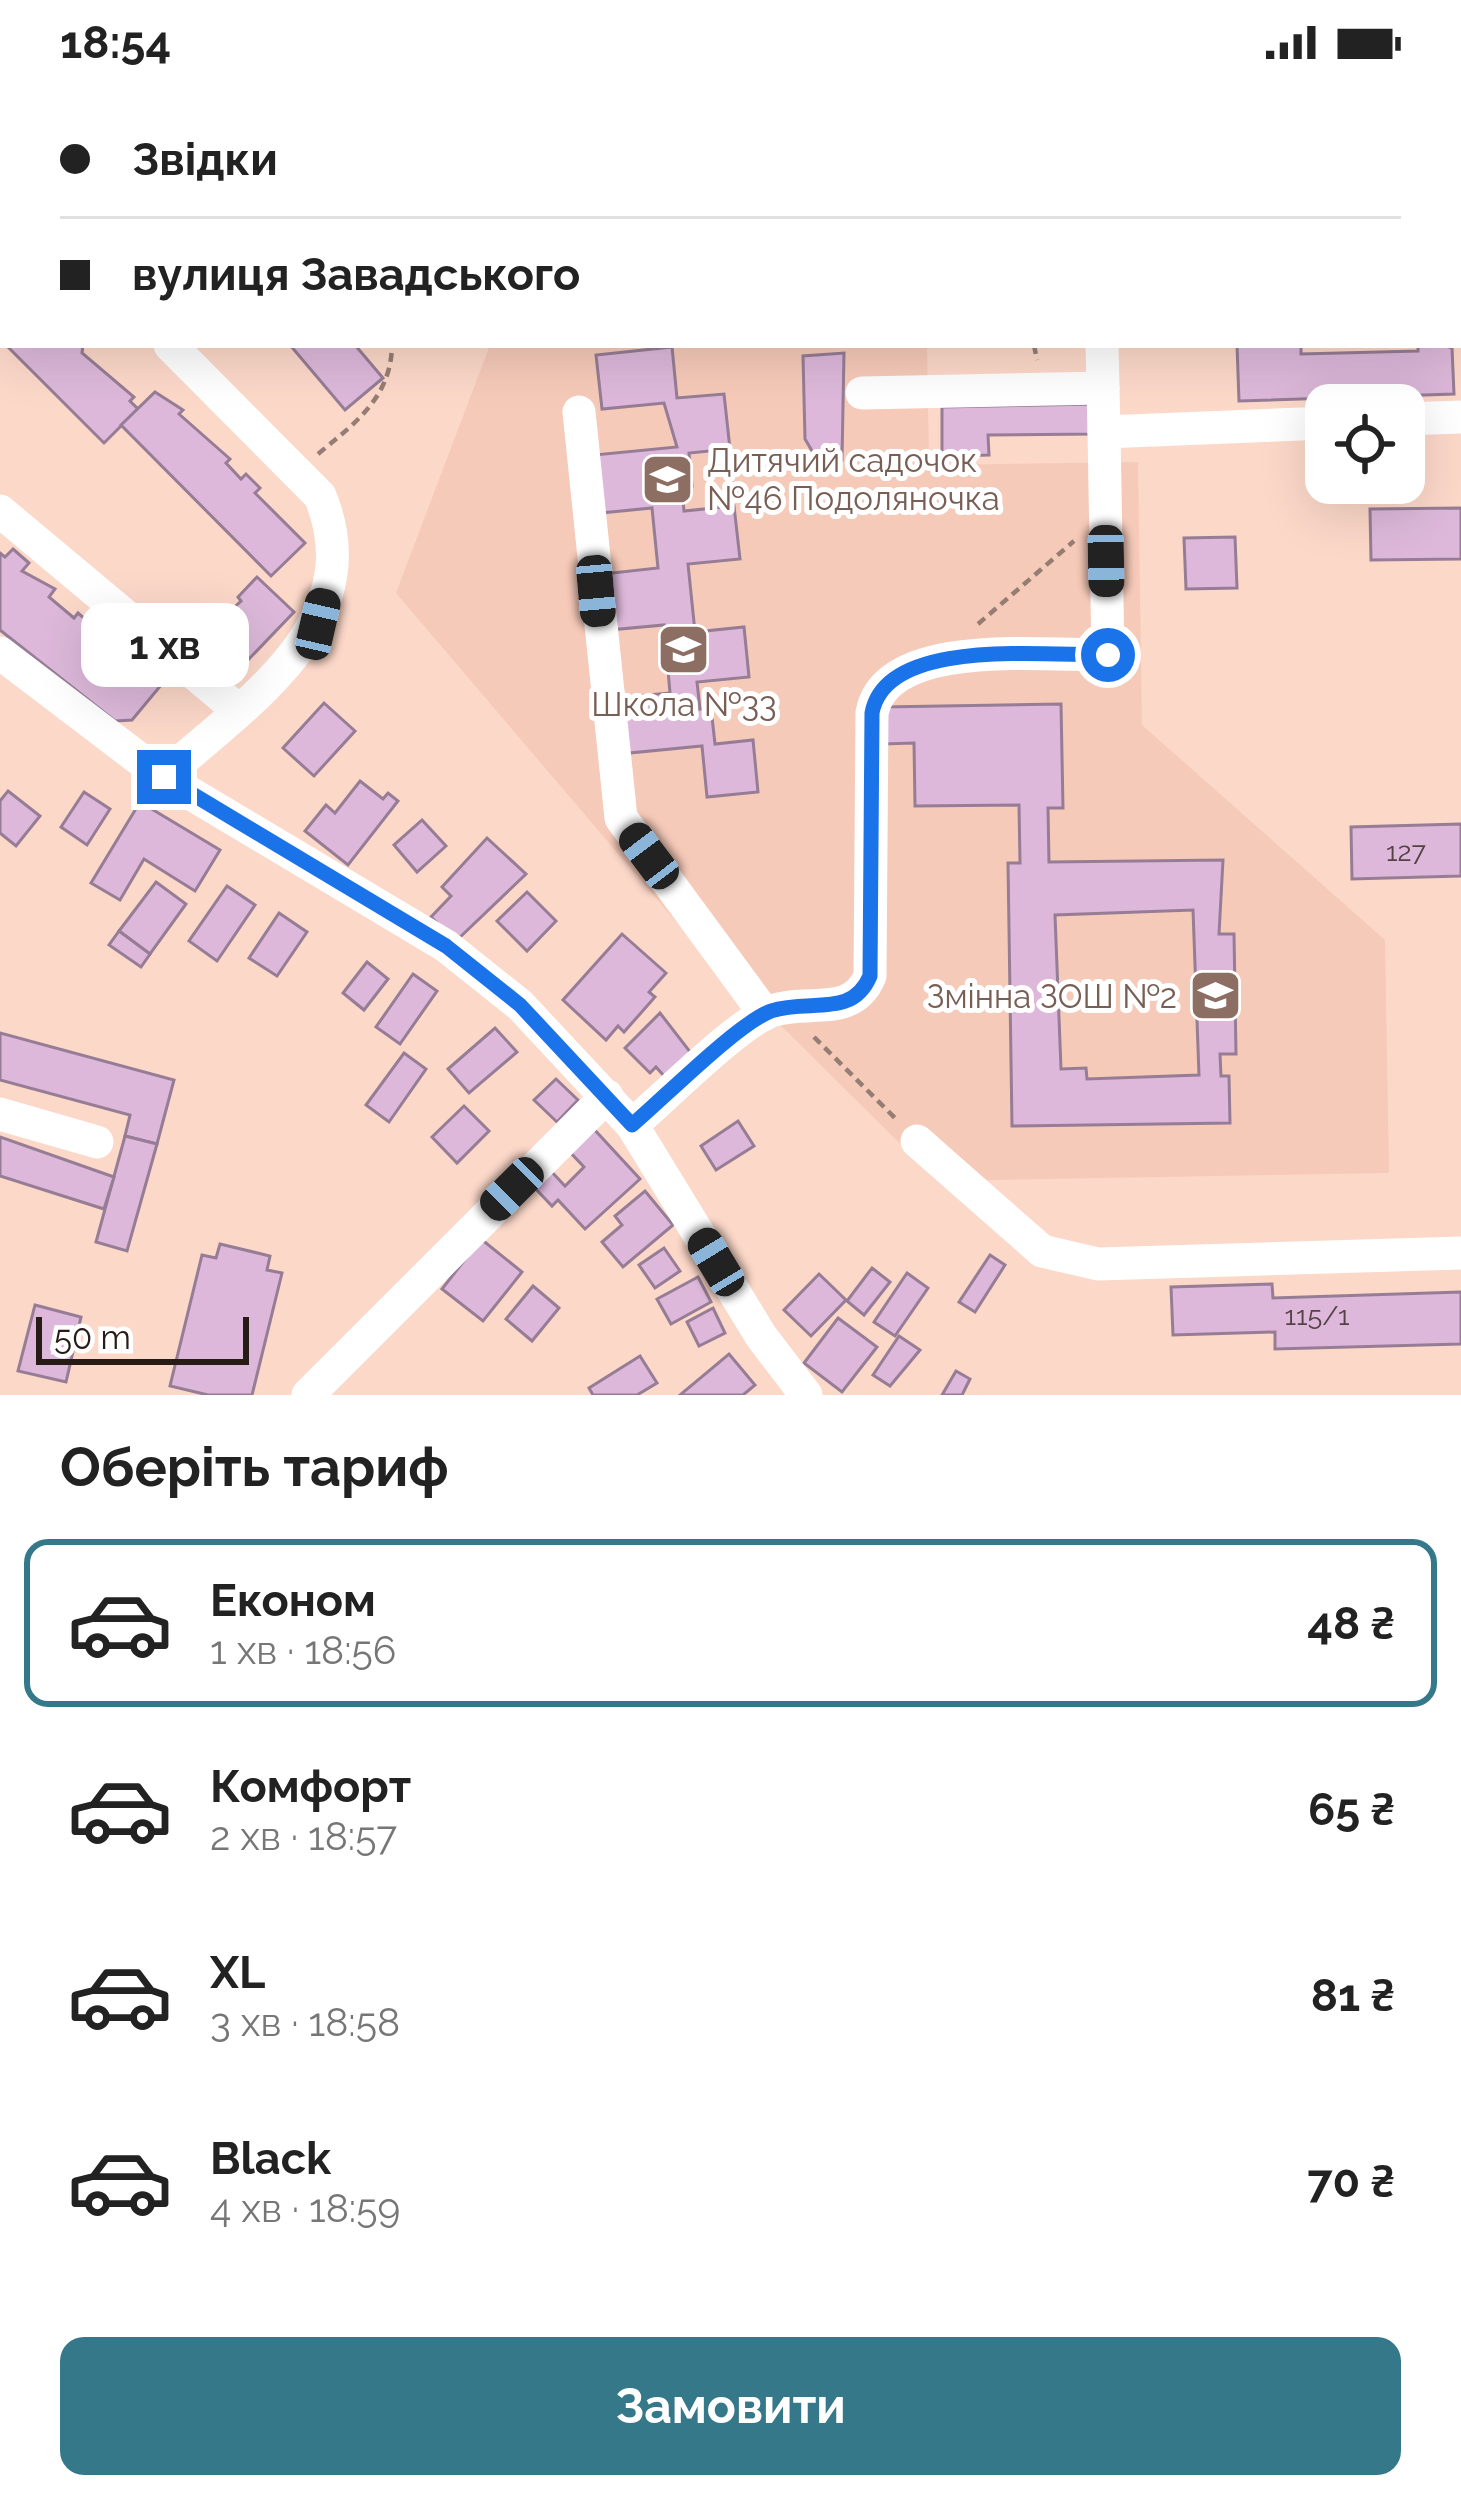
<!DOCTYPE html>
<html lang="uk">
<meta charset="utf-8">
<style>
:root{--surface:#fff;--page:#f2f2f2;--text:#222;--muted:#767676;--line:#e0e0e0;--accent:#357889}
body{margin:0;font-family:Raleway,sans-serif;background:var(--page);color:var(--text);height:100vh;display:flex;flex-direction:column;font-size:45px;white-space:nowrap}
*{box-sizing:border-box;margin:0}
p{font-size:39px;color:var(--muted)}
.icon{flex:none;width:66px;height:66px;fill:none;stroke:currentColor;stroke-width:2;stroke-linecap:round;stroke-linejoin:round}
.map{position:relative;height:1311px;overflow:hidden}
.drawer{display:flex;flex-direction:column;background:var(--surface);flex:1}
.drawer>*{flex:none}
.hud{position:absolute;left:0px;top:0px;width:1461px;height:264px;box-shadow:0 12px 48px #0002;display:grid;align-content:center;height:264px;padding:0 60px;background:var(--surface)}
.fabs{position:absolute;left:1305px;top:300px;display:grid;gap:24px}
.fabs a{display:grid;place-items:center;width:120px;height:120px;border-radius:24px;background:var(--surface);box-shadow:0 12px 48px #0002;font-size:60px}
.scale{position:absolute;left:36px;bottom:30px;width:213px;box-sizing:border-box;padding-left:12px;border:6px solid #271b15;border-top:0;font-size:33px;line-height:42px;white-space:nowrap;color:#271b15;-webkit-text-stroke:9px #fff;paint-order:stroke}
.end{position:absolute;width:54px;height:54px;margin:-27px;border:15px solid #1a73e8;background:#fff;box-shadow:0 0 0 6px #fff}
.from{border-radius:50%}
.bubble{position:absolute;height:84px;border-radius:24px;background:var(--surface);box-shadow:0 12px 48px #0002;font-size:39px;font-weight:700;line-height:84px;text-align:center}
.car{position:absolute;width:36px;height:72px;margin:-36px -18px;border-radius:15px;box-shadow:0 0 9px 3px #0007;background:linear-gradient(#222 24%,#8ab4d8 0 40%,#222 0 76%,#8ab4d8 0 86%,#222 0)}
.hud b{display:flex;align-items:center;gap:42px;height:114px;font-size:45px}
.hud b+b{border-top:3px solid var(--line)}
.hud i{width:30px;height:30px;background:var(--text)}
ul{padding:0;list-style:none}
li{display:flex;align-items:center;gap:36px;height:168px;margin:0 24px 18px;padding:0 36px;border:6px solid transparent;border-radius:24px}
li div{flex:1}
li b{display:block;font-size:45px}
li em{font-style:normal;font-weight:700}
li.selected{border-color:var(--accent)}
li>.icon{width:108px;height:108px;stroke-width:1.5}
h2{padding:0 60px;font-size:54px;line-height:144px}
.action{display:flex;gap:24px;margin-top:auto;padding:24px 60px}
.action a{flex:1;height:138px;border-radius:24px;background:var(--accent);color:#fff;font-size:48px;font-weight:700;line-height:138px;text-align:center}
.status{display:flex;justify-content:space-between;align-items:center;height:84px;padding:0 60px;background:var(--surface);direction:ltr}
.status svg{height:33px;fill:currentColor}
.map>svg:first-child{display:block}
.built{fill:#f6cab9}
.building{fill:#ddb8da;stroke:#967d95;stroke-width:3;fill-rule:evenodd}
.lines{fill:none;stroke-linecap:round;stroke-linejoin:round}
.path{stroke:#967d73;stroke-width:4.5;stroke-dasharray:9 6;stroke-linecap:butt}
.minor{stroke:#fff;stroke-width:33}
.route{stroke:#1a73e8;stroke-width:15}
.labels{text-anchor:middle;dominant-baseline:central;stroke-width:10;stroke-linejoin:round;paint-order:stroke}
.number-label{font-size:27px;fill:#544246}
.education-label{font-size:33px;fill:#785e54;stroke:#fff;text-anchor:start}
</style>
<div class="status"><b>18:54</b><svg viewBox="0 0 49 12"><path d="M0 12V9h3v3zM5 12V6h3v6zM10 12V3h3v9zM15 12V0h3v12zM26 1h20v11H26zM47 4h2v5h-2z"/></svg></div>
<div class="map">
<svg width="1461" height="1311" viewBox="0 0 1461 1311">
<rect width="100%" height="100%" fill="#fcd8c9"/>
<path class="built" d="M 490,261 L 927,261 L 929,381 L 1138,378 L 1142,641 L 1385,856 L 1389,1089 L 938,1097 L 678,840 L 396,509 Z"/>
<g class="building">
<path d="M 1134,0 L 1278,0 L 1278,1 L 1134,3 Z"/>
<path d="M 6,261 L 83,261 L 82,269 L 134,313 L 130,317 L 138,325 L 104,359 Z"/>
<path d="M 290,261 L 355,261 L 383,294 L 345,326 Z"/>
<path d="M 1237,261 L 1301,261 L 1301,270 L 1418,267 L 1418,261 L 1443,261 L 1452,264 L 1454,310 L 1239,317 Z"/>
<path d="M 672,263 L 677,314 L 724,310 L 730,365 L 689,369 L 692,402 L 682,403 L 684,427 L 734,422 L 740,475 L 688,480 L 695,548 L 744,543 L 749,593 L 697,598 L 700,625 L 711,624 L 715,660 L 753,656 L 758,708 L 707,713 L 702,662 L 619,670 L 613,614 L 670,609 L 664,541 L 609,546 L 603,490 L 658,484 L 652,424 L 600,429 L 594,371 L 677,363 L 664,319 L 602,325 L 596,271 Z"/>
<path d="M 844,269 L 842,376 L 818,377 L 805,355 L 803,272 Z"/>
<path d="M 155,308 L 183,326 L 179,330 L 230,375 L 226,379 L 241,395 L 246,390 L 260,404 L 255,409 L 305,459 L 271,492 L 121,341 Z"/>
<path d="M 1094,320 L 1095,350 L 988,351 L 989,371 L 942,372 L 942,323 Z"/>
<path d="M 1461,424 L 1461,475 L 1371,476 L 1370,425 Z"/>
<path d="M 1235,453 L 1237,504 L 1186,505 L 1184,454 Z"/>
<path d="M 13,465 L 29,479 L 22,487 L 55,505 L 49,513 L 74,534 L 78,529 L 94,543 L 99,538 L 137,569 L 132,575 L 162,600 L 132,636 L 115,637 L 0,546 L 0,469 L 5,473 Z"/>
<path d="M 257,493 L 294,528 L 225,600 L 189,565 L 241,517 L 238,513 Z"/>
<path d="M 324,619 L 355,647 L 314,692 L 283,664 Z"/>
<path d="M 1061,620 L 1063,724 L 1048,724 L 1049,778 L 1223,776 L 1219,850 L 1234,850 L 1236,970 L 1220,970 L 1221,992 L 1229,992 L 1230,1039 L 1012,1042 L 1008,779 L 1020,779 L 1019,721 L 915,722 L 914,659 L 883,660 L 882,623 ZM 1193,826 L 1199,991 L 1087,995 L 1086,984 L 1061,985 L 1055,831 Z"/>
<path d="M 360,697 L 383,715 L 388,709 L 398,717 L 348,781 L 305,747 L 326,721 L 335,729 Z"/>
<path d="M 8,707 L 40,732 L 16,762 L 0,749 L 0,717 Z"/>
<path d="M 84,708 L 110,725 L 87,761 L 61,743 Z"/>
<path d="M 140,718 L 220,766 L 195,807 L 144,775 L 120,816 L 91,799 Z"/>
<path d="M 422,736 L 446,762 L 417,788 L 394,761 Z"/>
<path d="M 1461,740 L 1461,792 L 1352,795 L 1351,743 Z"/>
<path d="M 487,754 L 526,790 L 456,857 L 431,833 L 451,812 L 442,803 Z"/>
<path d="M 156,798 L 186,820 L 150,870 L 119,847 Z"/>
<path d="M 227,802 L 255,821 L 217,877 L 189,857 Z"/>
<path d="M 527,808 L 556,837 L 527,867 L 497,837 Z"/>
<path d="M 279,829 L 307,848 L 277,892 L 249,874 Z"/>
<path d="M 119,847 L 150,870 L 141,883 L 109,861 Z"/>
<path d="M 622,850 L 666,889 L 649,908 L 655,913 L 624,948 L 618,942 L 606,956 L 563,916 Z"/>
<path d="M 367,878 L 388,895 L 364,926 L 343,909 Z"/>
<path d="M 413,890 L 437,907 L 400,960 L 376,943 Z"/>
<path d="M 660,929 L 691,969 L 665,993 L 656,983 L 650,989 L 625,964 Z"/>
<path d="M 495,944 L 517,968 L 469,1009 L 448,985 Z"/>
<path d="M 0,949 L 174,996 L 157,1060 L 125,1052 L 130,1031 L 0,996 Z"/>
<path d="M 404,969 L 426,985 L 389,1038 L 366,1021 Z"/>
<path d="M 556,995 L 578,1016 L 557,1038 L 534,1016 Z"/>
<path d="M 464,1022 L 489,1047 L 457,1079 L 432,1053 Z"/>
<path d="M 738,1037 L 754,1062 L 716,1086 L 701,1062 Z"/>
<path d="M 592,1043 L 640,1095 L 585,1145 L 558,1116 L 552,1122 L 533,1102 L 550,1086 L 565,1102 L 584,1083 L 568,1066 Z"/>
<path d="M 125,1052 L 157,1060 L 127,1167 L 96,1158 Z"/>
<path d="M 0,1053 L 114,1093 L 104,1125 L 0,1092 Z"/>
<path d="M 645,1107 L 673,1141 L 623,1183 L 602,1158 L 622,1141 L 615,1132 Z"/>
<path d="M 481,1155 L 522,1188 L 483,1237 L 442,1205 Z"/>
<path d="M 220,1160 L 270,1172 L 267,1186 L 282,1189 L 252,1311 L 208,1311 L 170,1302 L 202,1171 L 216,1174 Z"/>
<path d="M 664,1164 L 680,1187 L 655,1204 L 639,1181 Z"/>
<path d="M 990,1171 L 1005,1181 L 975,1228 L 959,1218 Z"/>
<path d="M 872,1184 L 890,1198 L 864,1231 L 847,1217 Z"/>
<path d="M 907,1189 L 928,1204 L 895,1252 L 874,1238 Z"/>
<path d="M 819,1190 L 846,1216 L 811,1252 L 784,1226 Z"/>
<path d="M 698,1193 L 711,1218 L 671,1240 L 657,1215 Z"/>
<path d="M 1272,1200 L 1273,1214 L 1461,1208 L 1461,1260 L 1275,1265 L 1275,1248 L 1173,1251 L 1171,1203 Z"/>
<path d="M 533,1202 L 559,1224 L 532,1257 L 506,1235 Z"/>
<path d="M 35,1221 L 81,1233 L 66,1298 L 18,1287 Z"/>
<path d="M 713,1224 L 725,1249 L 699,1262 L 687,1238 Z"/>
<path d="M 838,1234 L 877,1263 L 842,1308 L 804,1279 Z"/>
<path d="M 899,1252 L 920,1266 L 890,1302 L 873,1291 Z"/>
<path d="M 729,1270 L 755,1301 L 743,1311 L 680,1311 Z"/>
<path d="M 640,1272 L 657,1299 L 637,1311 L 593,1311 L 589,1304 Z"/>
<path d="M 956,1287 L 970,1295 L 962,1311 L 942,1311 Z"/>
</g>
<g class="lines">
<g class="path">
<path d="M 1424,0 L 1427,3"/>
<path d="M 1458,85 L 1461,132"/>
<path d="M 0,161 L 3,161"/>
<path d="M 1034,261 L 1037,276"/>
<path d="M 318,370 C 355,339 391,314 392,261"/>
<path d="M 978,540 L 1074,457"/>
<path d="M 814,953 L 895,1034"/>
</g>
<g class="minor">
<path d="M 170,0 L 172,3"/>
<path d="M 1093,0 L 1093,3"/>
<path d="M 320,3 L 324,0"/>
<path d="M 1102,261 L 1104,348 L 1326,339"/>
<path d="M 862,309 L 1103,304"/>
<path d="M 579,328 L 621,734 L 765,930"/>
<path d="M 1404,335 L 1461,333"/>
<path d="M 0,427 L 238,626"/>
<path d="M 0,569 L 163,693 L 446,862 L 520,921 L 632,1041 L 761,1252 L 806,1311"/>
<path d="M 163,693 C 245,619 373,540 320,412 L 170,261"/>
<path d="M 0,1030 L 97,1058"/>
<path d="M 632,1041 C 664,1014 737,940 771,927 C 809,914 852,935 870,892 L 872,629 C 886,552 1048,572 1108,571 L 1104,348"/>
<path d="M 917,1057 L 1042,1167 L 1098,1180 L 1461,1169"/>
<path d="M 308,1311 L 607,1012"/>
</g>
</g>
<g class="lines">
<path class="route" d="M 164,693 L 446,862 L 520,921 L 632,1041 C 664,1014 737,940 771,927 C 809,914 852,935 870,892 L 872,629 C 886,552 1048,572 1108,571"/>
</g>
<defs>
<symbol id="school-square" viewBox="-11 -11 22 22"><rect x="-9" y="-9" width="18" height="18" rx="4" fill="#8d6e63" stroke="#fff"/><path d="M0-5L7-2L0 1L-7-2ZM-4 1L0 2.5L4 1V4Q0 6-4 4Z" fill="#fff"/></symbol>
</defs>
<g fill-rule="evenodd">
<use href="#school-square" x="638" y="366" width="59" height="59"/>
<use href="#school-square" x="654" y="536" width="59" height="59"/>
<use href="#school-square" x="1186" y="882" width="59" height="59"/>
</g>
<g class="labels">
<g class="number-label">
<text x="1406" y="767">127</text>
<text x="1317" y="1231">115/1</text>
</g>
<g class="education-label">
<text x="707" y="376">Дитячий садочок<tspan x="707" dy="38">№46 Подоляночка</tspan></text>
<text x="684" y="620" text-anchor="middle">Школа №33</text>
<text x="1177" y="912" text-anchor="end">Змінна ЗОШ №2</text>
</g>
</g>
</svg>
<div class="fabs">
<a><svg class="icon" aria-label="locate" viewBox="0 0 24 24"><circle cx="12" cy="12" r="6"/><path d="M12 2v4M12 18v4M2 12h4M18 12h4"/></svg></a>
</div>
<div class="scale">50 m</div>
<i class="end from" style="left:1108px;top:571px"></i>
<i class="end" style="left:164px;top:693px"></i>
<div class="bubble" style="left:81px;top:519px;width:168px">1 хв</div>
<i class="car" style="left:1106px;top:477px;rotate:179deg"></i>
<i class="car" style="left:596px;top:507px;rotate:175deg"></i>
<i class="car" style="left:318px;top:540px;rotate:13deg"></i>
<i class="car" style="left:649px;top:772px;rotate:323deg"></i>
<i class="car" style="left:512px;top:1105px;rotate:225deg"></i>
<i class="car" style="left:716px;top:1178px;rotate:329deg"></i>
<div class="hud">
<b><i class="from"></i>Звідки</b>
<b><i></i>вулиця Завадського</b>
</div>
</div>
<section class="drawer">
<h2>Оберіть тариф</h2>
<ul>
<li class="selected"><svg class="icon" aria-label="car" viewBox="0 0 24 24"><path d="M5 17H2v-5l4-1 3-4h7l3 4 3 1v5h-3M9 17h6M6 11h13"/><circle cx="7" cy="17" r="2"/><circle cx="17" cy="17" r="2"/></svg><div><b>Економ</b><p>1 хв · 18:56</p></div><em>48 ₴</em></li>
<li><svg class="icon" aria-label="car" viewBox="0 0 24 24"><path d="M5 17H2v-5l4-1 3-4h7l3 4 3 1v5h-3M9 17h6M6 11h13"/><circle cx="7" cy="17" r="2"/><circle cx="17" cy="17" r="2"/></svg><div><b>Комфорт</b><p>2 хв · 18:57</p></div><em>65 ₴</em></li>
<li><svg class="icon" aria-label="car" viewBox="0 0 24 24"><path d="M5 17H2v-5l4-1 3-4h7l3 4 3 1v5h-3M9 17h6M6 11h13"/><circle cx="7" cy="17" r="2"/><circle cx="17" cy="17" r="2"/></svg><div><b>XL</b><p>3 хв · 18:58</p></div><em>81 ₴</em></li>
<li><svg class="icon" aria-label="car" viewBox="0 0 24 24"><path d="M5 17H2v-5l4-1 3-4h7l3 4 3 1v5h-3M9 17h6M6 11h13"/><circle cx="7" cy="17" r="2"/><circle cx="17" cy="17" r="2"/></svg><div><b>Black</b><p>4 хв · 18:59</p></div><em>70 ₴</em></li>
</ul>
<div class="action"><a>Замовити</a></div>
</section>
